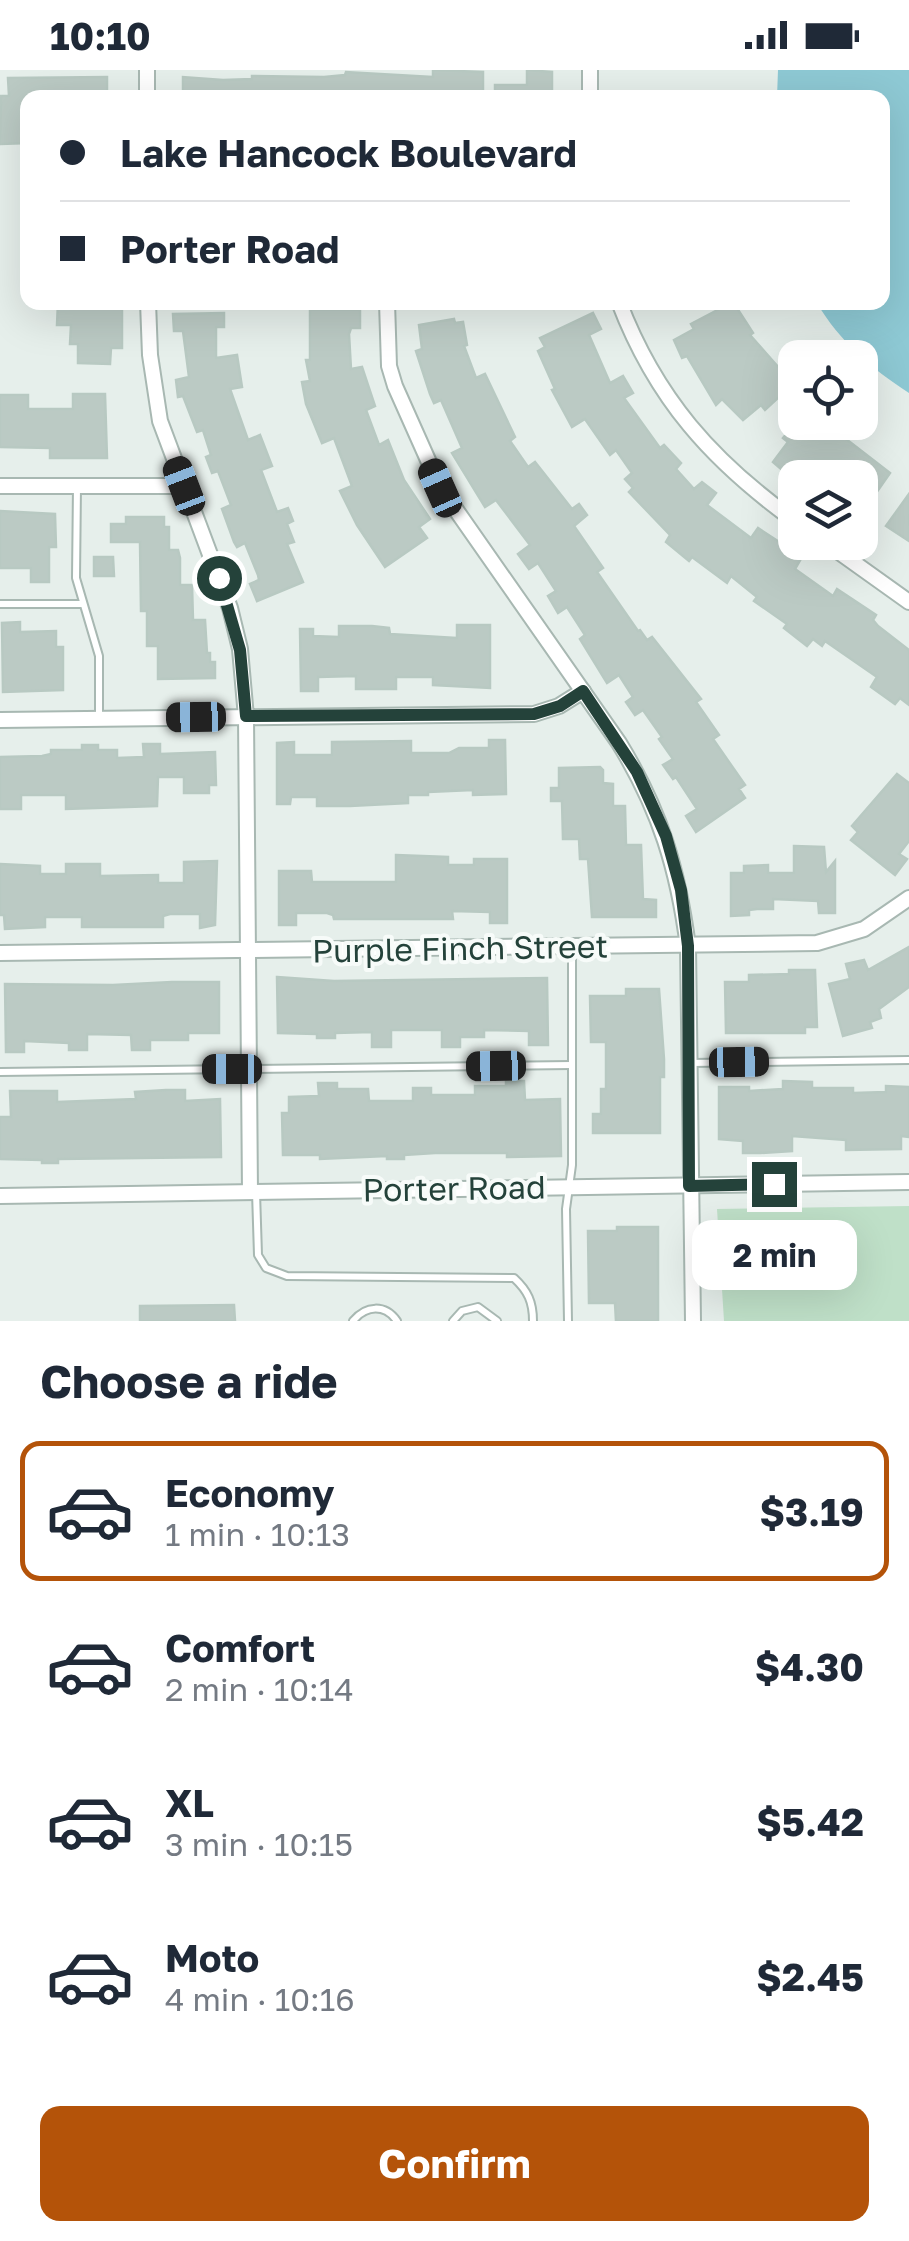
<!DOCTYPE html>
<meta charset="utf-8">
<style>
:root{--surface:#fff;--page:#f2f2f3;--text:#1f2937;--muted:#747a83;--line:#e0e1e3;--accent:#b45309}
body{margin:0;font-family:"Golos Text",sans-serif;background:var(--page);color:var(--text);height:100vh;display:flex;flex-direction:column;font-size:38px;white-space:nowrap}
*{box-sizing:border-box;margin:0}
p{font-size:32px;color:var(--muted)}
.icon{flex:none;width:55px;height:55px;fill:none;stroke:currentColor;stroke-width:2;stroke-linecap:round;stroke-linejoin:round}
.map{position:relative;height:1251px;overflow:hidden}
.details{display:flex;flex-direction:column;background:var(--surface);flex:1}
.details>*{flex:none}
.hud{position:absolute;left:20px;top:20px;width:870px;height:220px;border-radius:20px;box-shadow:0 10px 40px #0002;display:grid;align-content:center;height:220px;padding:0 40px;background:var(--surface)}
.fabs{position:absolute;left:778px;top:270px;display:grid;gap:20px}
.fabs a{display:grid;place-items:center;width:100px;height:100px;border-radius:20px;background:var(--surface);box-shadow:0 10px 40px #0002;font-size:50px}
.end{position:absolute;width:45px;height:45px;margin:-22px;border:12px solid #24423a;background:#fff;box-shadow:0 0 0 5px #fff}
.from{border-radius:50%}
.bubble{position:absolute;height:70px;border-radius:20px;background:var(--surface);box-shadow:0 10px 40px #0002;font-size:32px;font-weight:700;line-height:70px;text-align:center}
.car{position:absolute;width:30px;height:60px;margin:-30px -15px;border-radius:12px;box-shadow:0 0 8px 2px #0007;background:linear-gradient(#222 24%,#8ab4d8 0 40%,#222 0 76%,#8ab4d8 0 86%,#222 0)}
.hud b{display:flex;align-items:center;gap:35px;height:95px;font-size:38px}
.hud b+b{border-top:2px solid var(--line)}
.hud i{width:25px;height:25px;background:var(--text)}
ul{padding:0;list-style:none}
li{display:flex;align-items:center;gap:30px;height:140px;margin:0 20px 15px;padding:0 20px;border:5px solid transparent;border-radius:20px}
li div{flex:1}
li b{display:block;font-size:38px}
li em{font-style:normal;font-weight:700}
li.current{border-color:var(--accent)}
li>.icon{width:90px;height:90px;stroke-width:1.5}
h2{padding:0 40px;font-size:45px;line-height:120px}
.primary-button{display:flex;gap:20px;margin-top:auto;padding:20px 40px}
.primary-button a{flex:1;height:115px;border-radius:20px;background:var(--accent);color:#fff;font-size:40px;font-weight:700;line-height:115px;text-align:center}
.status{display:flex;justify-content:space-between;align-items:center;height:70px;padding:0 50px;background:var(--surface);direction:ltr}
.status svg{height:28px;fill:currentColor}
.map>svg:first-child{display:block}
.green{fill:#bfe0c8}
.water{fill:#8ec9d4}
.building{fill:#bbcac4;stroke:#b8c9c2;stroke-width:2.5}
.lines{fill:none;stroke-linecap:round;stroke-linejoin:round}
.service-casing{stroke:#a8b8b2;stroke-width:10}
.minor-casing{stroke:#a8b8b2;stroke-width:18}
.service{stroke:#fff;stroke-width:6}
.minor{stroke:#fff;stroke-width:14}
.route{stroke:#24423a;stroke-width:12}
.labels{text-anchor:middle;dominant-baseline:central;stroke-width:8;stroke-linejoin:round;paint-order:stroke}
.street-label{font-size:32px;fill:#24423a;stroke:#f7fbf9}
</style>
<div class="status"><b>10:10</b><svg viewBox="0 0 49 12"><path d="M0 12V9h3v3zM5 12V6h3v6zM10 12V3h3v9zM15 12V0h3v12zM26 1h20v11H26zM47 4h2v5h-2z"/></svg></div>
<div class="map">
<svg width="909" height="1251" viewBox="0 0 909 1251">
<rect width="100%" height="100%" fill="#e6efeb"/>
<path class="green" d="M 909,1136 L 909,1251 L 724,1251 L 717,1139 Z"/>
<path class="water" d="M 778,0 L 909,0 L 909,323 C 871,298 840,272 817,233 L 882,232 L 882,28 L 777,27 Z"/>
<g class="building">
<path d="M 433,0 L 483,2 L 483,28 L 183,28 L 183,7 L 223,10 L 252,9 L 252,6 L 324,7 L 345,5 L 346,2 L 433,7 Z"/>
<path d="M 527,0 L 552,2 L 552,28 L 495,28 L 495,15 L 527,15 Z"/>
<path d="M 107,7 L 107,28 L 27,28 L 28,73 L 0,74 L 1,26 L 9,26 L 8,8 Z"/>
<path d="M 58,232 L 110,232 L 110,237 L 122,237 L 122,278 L 111,278 L 110,294 L 78,293 L 78,274 L 70,274 L 71,255 L 57,255 Z"/>
<path d="M 733,232 L 753,263 L 750,265 L 793,314 L 765,340 L 761,335 L 743,350 L 722,329 L 716,335 L 687,286 L 682,288 L 674,270 L 694,259 L 691,254 Z"/>
<path d="M 310,240 L 360,240 L 360,258 L 351,258 L 349,264 L 351,299 L 362,297 L 375,336 L 366,340 L 379,375 L 388,370 L 404,410 L 430,449 L 419,457 L 427,468 L 385,497 L 357,455 L 340,421 L 352,416 L 334,368 L 322,373 L 306,334 L 302,312 L 310,311 L 306,290 L 310,290 Z"/>
<path d="M 224,243 L 224,257 L 216,257 L 216,288 L 237,285 L 242,317 L 230,319 L 248,370 L 260,365 L 272,396 L 261,400 L 277,442 L 288,438 L 293,451 L 287,454 L 294,472 L 287,474 L 303,512 L 257,531 L 250,514 L 259,510 L 258,505 L 245,473 L 237,477 L 234,472 L 222,439 L 231,435 L 218,401 L 212,403 L 206,387 L 211,385 L 203,360 L 197,362 L 183,326 L 178,327 L 176,310 L 189,307 L 183,261 L 174,261 L 173,244 Z"/>
<path d="M 593,243 L 601,259 L 589,265 L 610,313 L 623,306 L 633,323 L 624,328 L 660,378 L 664,375 L 681,393 L 676,399 L 694,419 L 702,412 L 716,423 L 707,435 L 751,468 L 758,458 L 802,487 L 795,499 L 833,526 L 837,519 L 876,545 L 873,550 L 878,556 L 909,580 L 909,635 L 900,628 L 895,634 L 871,617 L 877,607 L 825,571 L 822,576 L 813,569 L 807,576 L 784,558 L 787,554 L 754,531 L 757,527 L 731,506 L 727,513 L 692,487 L 689,491 L 666,472 L 670,465 L 629,422 L 633,418 L 625,409 L 632,403 L 616,380 L 610,385 L 585,349 L 572,357 L 552,320 L 555,319 L 538,281 L 545,277 L 540,268 Z"/>
<path d="M 454,249 L 455,253 L 463,252 L 467,275 L 464,276 L 476,308 L 485,304 L 515,367 L 510,371 L 528,397 L 535,392 L 572,439 L 579,434 L 587,445 L 574,456 L 603,498 L 597,502 L 638,561 L 640,560 L 647,570 L 652,567 L 701,629 L 696,632 L 719,665 L 713,669 L 745,715 L 739,719 L 745,728 L 696,762 L 686,746 L 697,739 L 676,707 L 673,709 L 663,695 L 673,689 L 659,669 L 662,667 L 643,640 L 635,645 L 626,632 L 633,627 L 619,605 L 607,613 L 580,569 L 585,565 L 567,537 L 558,543 L 548,526 L 556,521 L 538,493 L 529,499 L 518,484 L 530,475 L 496,430 L 485,437 L 452,383 L 462,378 L 441,330 L 434,333 L 430,324 L 416,281 L 422,279 L 419,255 Z"/>
<path d="M 73,324 L 105,324 L 107,388 L 50,388 L 50,378 L 0,377 L 0,325 L 28,325 L 28,339 L 73,339 Z"/>
<path d="M 796,352 L 824,352 L 890,403 L 869,433 L 860,428 L 860,408 L 802,408 L 792,400 L 788,405 L 773,392 L 788,372 L 783,368 Z"/>
<path d="M 909,424 L 909,471 L 886,456 Z"/>
<path d="M 0,441 L 55,444 L 56,477 L 49,477 L 49,512 L 31,512 L 31,498 L 0,498 Z"/>
<path d="M 126,447 L 164,447 L 164,457 L 169,457 L 169,480 L 178,480 L 180,488 L 180,515 L 192,515 L 193,550 L 205,550 L 207,583 L 210,583 L 210,592 L 215,592 L 215,608 L 158,609 L 158,576 L 147,576 L 147,541 L 141,541 L 140,472 L 111,472 L 111,454 L 126,454 Z"/>
<path d="M 94,487 L 113,487 L 114,506 L 94,506 Z"/>
<path d="M 20,552 L 20,562 L 56,561 L 56,577 L 63,577 L 63,620 L 3,622 L 2,553 Z"/>
<path d="M 457,555 L 490,555 L 490,618 L 433,615 L 433,607 L 396,607 L 396,619 L 356,619 L 356,606 L 318,607 L 318,621 L 301,621 L 300,559 L 313,559 L 313,566 L 339,567 L 339,556 L 372,556 L 389,558 L 390,564 L 457,568 Z"/>
<path d="M 489,670 L 505,670 L 506,724 L 473,725 L 473,720 L 428,722 L 428,725 L 408,725 L 408,733 L 350,736 L 317,736 L 317,727 L 291,727 L 290,734 L 277,734 L 277,673 L 294,672 L 294,685 L 332,685 L 332,672 L 411,671 L 411,683 L 449,683 L 459,678 L 489,678 Z"/>
<path d="M 143,674 L 160,674 L 160,684 L 215,682 L 216,715 L 209,715 L 209,723 L 184,723 L 184,707 L 158,707 L 157,736 L 66,739 L 66,725 L 21,725 L 21,739 L 0,739 L 0,687 L 42,686 L 51,684 L 51,680 L 82,680 L 82,675 L 98,675 L 98,680 L 117,680 L 117,688 L 144,687 Z"/>
<path d="M 600,697 L 603,700 L 603,713 L 613,714 L 613,736 L 625,736 L 626,775 L 641,775 L 643,829 L 656,830 L 656,847 L 592,847 L 588,789 L 580,789 L 579,769 L 563,769 L 562,731 L 551,731 L 551,718 L 559,718 L 559,698 Z"/>
<path d="M 897,704 L 909,713 L 909,771 L 899,784 L 907,789 L 895,805 L 851,770 L 858,762 L 852,756 Z"/>
<path d="M 794,776 L 824,777 L 826,802 L 835,791 L 835,843 L 819,843 L 818,831 L 773,829 L 773,839 L 757,839 L 749,840 L 749,845 L 731,846 L 731,803 L 744,803 L 744,796 L 768,795 L 768,803 L 794,803 Z"/>
<path d="M 396,785 L 448,787 L 448,795 L 474,795 L 474,789 L 507,789 L 507,853 L 490,853 L 490,842 L 452,841 L 453,849 L 334,849 L 333,845 L 327,843 L 296,843 L 296,855 L 279,855 L 279,801 L 311,801 L 312,812 L 396,812 Z"/>
<path d="M 217,791 L 215,855 L 200,858 L 200,844 L 170,844 L 163,846 L 163,857 L 82,857 L 82,847 L 45,847 L 45,857 L 5,859 L 4,845 L 0,845 L 0,794 L 40,796 L 40,804 L 66,804 L 66,794 L 100,794 L 100,806 L 158,805 L 158,813 L 184,813 L 184,792 Z"/>
<path d="M 909,877 L 909,917 L 879,939 L 881,948 L 870,952 L 872,958 L 843,966 L 829,914 L 850,909 L 846,894 L 864,890 L 868,900 Z"/>
<path d="M 789,900 L 815,900 L 817,957 L 805,957 L 805,963 L 726,963 L 725,912 L 749,912 L 749,905 L 789,904 Z"/>
<path d="M 277,907 L 334,911 L 547,908 L 548,975 L 529,975 L 529,961 L 484,960 L 484,967 L 460,967 L 460,977 L 442,977 L 442,960 L 391,960 L 391,977 L 372,977 L 372,962 L 335,963 L 335,968 L 317,968 L 317,964 L 278,963 Z"/>
<path d="M 172,912 L 219,912 L 219,963 L 188,963 L 188,970 L 150,970 L 150,980 L 132,980 L 131,965 L 87,964 L 87,980 L 69,980 L 69,973 L 24,971 L 24,982 L 6,982 L 5,914 L 113,915 Z"/>
<path d="M 626,919 L 659,919 L 664,989 L 664,1007 L 660,1007 L 660,1063 L 593,1063 L 593,1044 L 601,1044 L 601,1019 L 606,1019 L 606,972 L 591,972 L 590,926 L 626,926 Z"/>
<path d="M 506,1011 L 524,1011 L 525,1030 L 560,1029 L 561,1086 L 507,1087 L 507,1083 L 435,1083 L 404,1085 L 404,1089 L 387,1089 L 387,1086 L 320,1089 L 320,1085 L 283,1085 L 282,1043 L 289,1043 L 289,1027 L 319,1026 L 318,1013 L 337,1013 L 337,1019 L 368,1019 L 369,1031 L 413,1031 L 413,1018 L 431,1018 L 431,1025 L 475,1025 L 475,1016 L 506,1016 Z"/>
<path d="M 783,1011 L 812,1012 L 812,1018 L 853,1018 L 853,1023 L 886,1022 L 886,1016 L 909,1017 L 909,1067 L 901,1066 L 901,1079 L 846,1080 L 846,1070 L 792,1066 L 792,1081 L 760,1083 L 743,1083 L 743,1071 L 719,1069 L 719,1017 L 749,1017 L 749,1021 L 783,1019 Z"/>
<path d="M 166,1020 L 185,1020 L 185,1031 L 220,1029 L 221,1087 L 58,1089 L 58,1093 L 42,1093 L 42,1090 L 0,1089 L 0,1047 L 11,1047 L 10,1021 L 57,1021 L 57,1032 L 136,1029 L 135,1022 Z"/>
<path d="M 617,1157 L 658,1157 L 658,1251 L 616,1251 L 615,1233 L 589,1233 L 588,1161 L 617,1161 Z"/>
<path d="M 234,1235 L 235,1251 L 140,1251 L 140,1236 Z"/>
</g>
<g class="lines">
<defs>
<g id="service">
<path d="M 77,416 L 76,508 L 99,586 L 99,649"/>
<path d="M 0,534 L 82,534"/>
<path d="M 690,993 L 909,990"/>
<path d="M 0,1002 L 572,995"/>
<path d="M 256,1122 L 258,1185 L 266,1198 L 287,1206 L 514,1208 C 528,1221 533,1232 533,1251"/>
<path d="M 353,1251 C 366,1235 385,1234 397,1251"/>
<path d="M 453,1251 L 462,1241 L 478,1237 L 497,1251"/>
<path d="M 568,1251 L 566,1139 L 572,1095 L 572,878"/>
</g>
<g id="minor">
<path d="M 147,0 L 147,28"/>
<path d="M 590,0 L 590,28"/>
<path d="M 148,232 L 150,285 L 160,351 L 230,538 L 240,579 L 246,647 L 250,1122"/>
<path d="M 387,232 L 389,296 L 395,316 L 440,417 L 619,673 C 660,740 678,799 688,877 L 693,1251"/>
<path d="M 619,232 C 656,329 712,391 795,451"/>
<path d="M 0,416 L 184,416"/>
<path d="M 825,472 L 909,532"/>
<path d="M 0,650 L 534,644 L 559,636 L 583,621"/>
<path d="M 0,883 L 817,873 L 864,859 L 909,828"/>
<path d="M 0,1126 L 909,1112"/>
</g>
</defs>
<use href="#service" class="service-casing"/>
<use href="#minor" class="minor-casing"/>
<use href="#service" class="service"/>
<use href="#minor" class="minor"/>
</g>
<g class="lines">
<path class="route" d="M 219,508 L 240,580 L 246,646 L 534,644 L 560,636 L 583,621 L 637,702 L 666,766 L 681,820 L 688,876 L 689,1116 L 774,1114"/>
</g>
<g class="labels">
<g class="street-label">
<text transform="translate(460 878) rotate(-1)">Purple Finch Street</text>
<text transform="translate(454 1118) rotate(-1)">Porter Road</text>
</g>
</g>
</svg>
<div class="fabs">
<a><svg class="icon" aria-label="locate" viewBox="0 0 24 24"><circle cx="12" cy="12" r="6"/><path d="M12 2v4M12 18v4M2 12h4M18 12h4"/></svg></a>
<a><svg class="icon" aria-label="layers" viewBox="0 0 24 24"><path d="M12 4l9 5-9 5-9-5zM3 14l9 5 9-5"/></svg></a>
</div>
<i class="end from" style="left:219px;top:508px"></i>
<i class="end" style="left:774px;top:1114px"></i>
<div class="bubble" style="left:692px;top:1150px;width:165px">2 min</div>
<i class="car" style="left:184px;top:416px;rotate:339deg"></i>
<i class="car" style="left:440px;top:418px;rotate:336deg"></i>
<i class="car" style="left:196px;top:647px;rotate:269deg"></i>
<i class="car" style="left:739px;top:992px;rotate:89deg"></i>
<i class="car" style="left:496px;top:996px;rotate:269deg"></i>
<i class="car" style="left:232px;top:999px;rotate:270deg"></i>
<div class="hud">
<b><i class="from"></i>Lake Hancock Boulevard</b>
<b><i></i>Porter Road</b>
</div>
</div>
<section class="details">
<h2>Choose a ride</h2>
<ul>
<li class="current"><svg class="icon" aria-label="car" viewBox="0 0 24 24"><path d="M5 17H2v-5l4-1 3-4h7l3 4 3 1v5h-3M9 17h6M6 11h13"/><circle cx="7" cy="17" r="2"/><circle cx="17" cy="17" r="2"/></svg><div><b>Economy</b><p>1 min · 10:13</p></div><em>$3.19</em></li>
<li><svg class="icon" aria-label="car" viewBox="0 0 24 24"><path d="M5 17H2v-5l4-1 3-4h7l3 4 3 1v5h-3M9 17h6M6 11h13"/><circle cx="7" cy="17" r="2"/><circle cx="17" cy="17" r="2"/></svg><div><b>Comfort</b><p>2 min · 10:14</p></div><em>$4.30</em></li>
<li><svg class="icon" aria-label="car" viewBox="0 0 24 24"><path d="M5 17H2v-5l4-1 3-4h7l3 4 3 1v5h-3M9 17h6M6 11h13"/><circle cx="7" cy="17" r="2"/><circle cx="17" cy="17" r="2"/></svg><div><b>XL</b><p>3 min · 10:15</p></div><em>$5.42</em></li>
<li><svg class="icon" aria-label="car" viewBox="0 0 24 24"><path d="M5 17H2v-5l4-1 3-4h7l3 4 3 1v5h-3M9 17h6M6 11h13"/><circle cx="7" cy="17" r="2"/><circle cx="17" cy="17" r="2"/></svg><div><b>Moto</b><p>4 min · 10:16</p></div><em>$2.45</em></li>
</ul>
<div class="primary-button"><a>Confirm</a></div>
</section>
